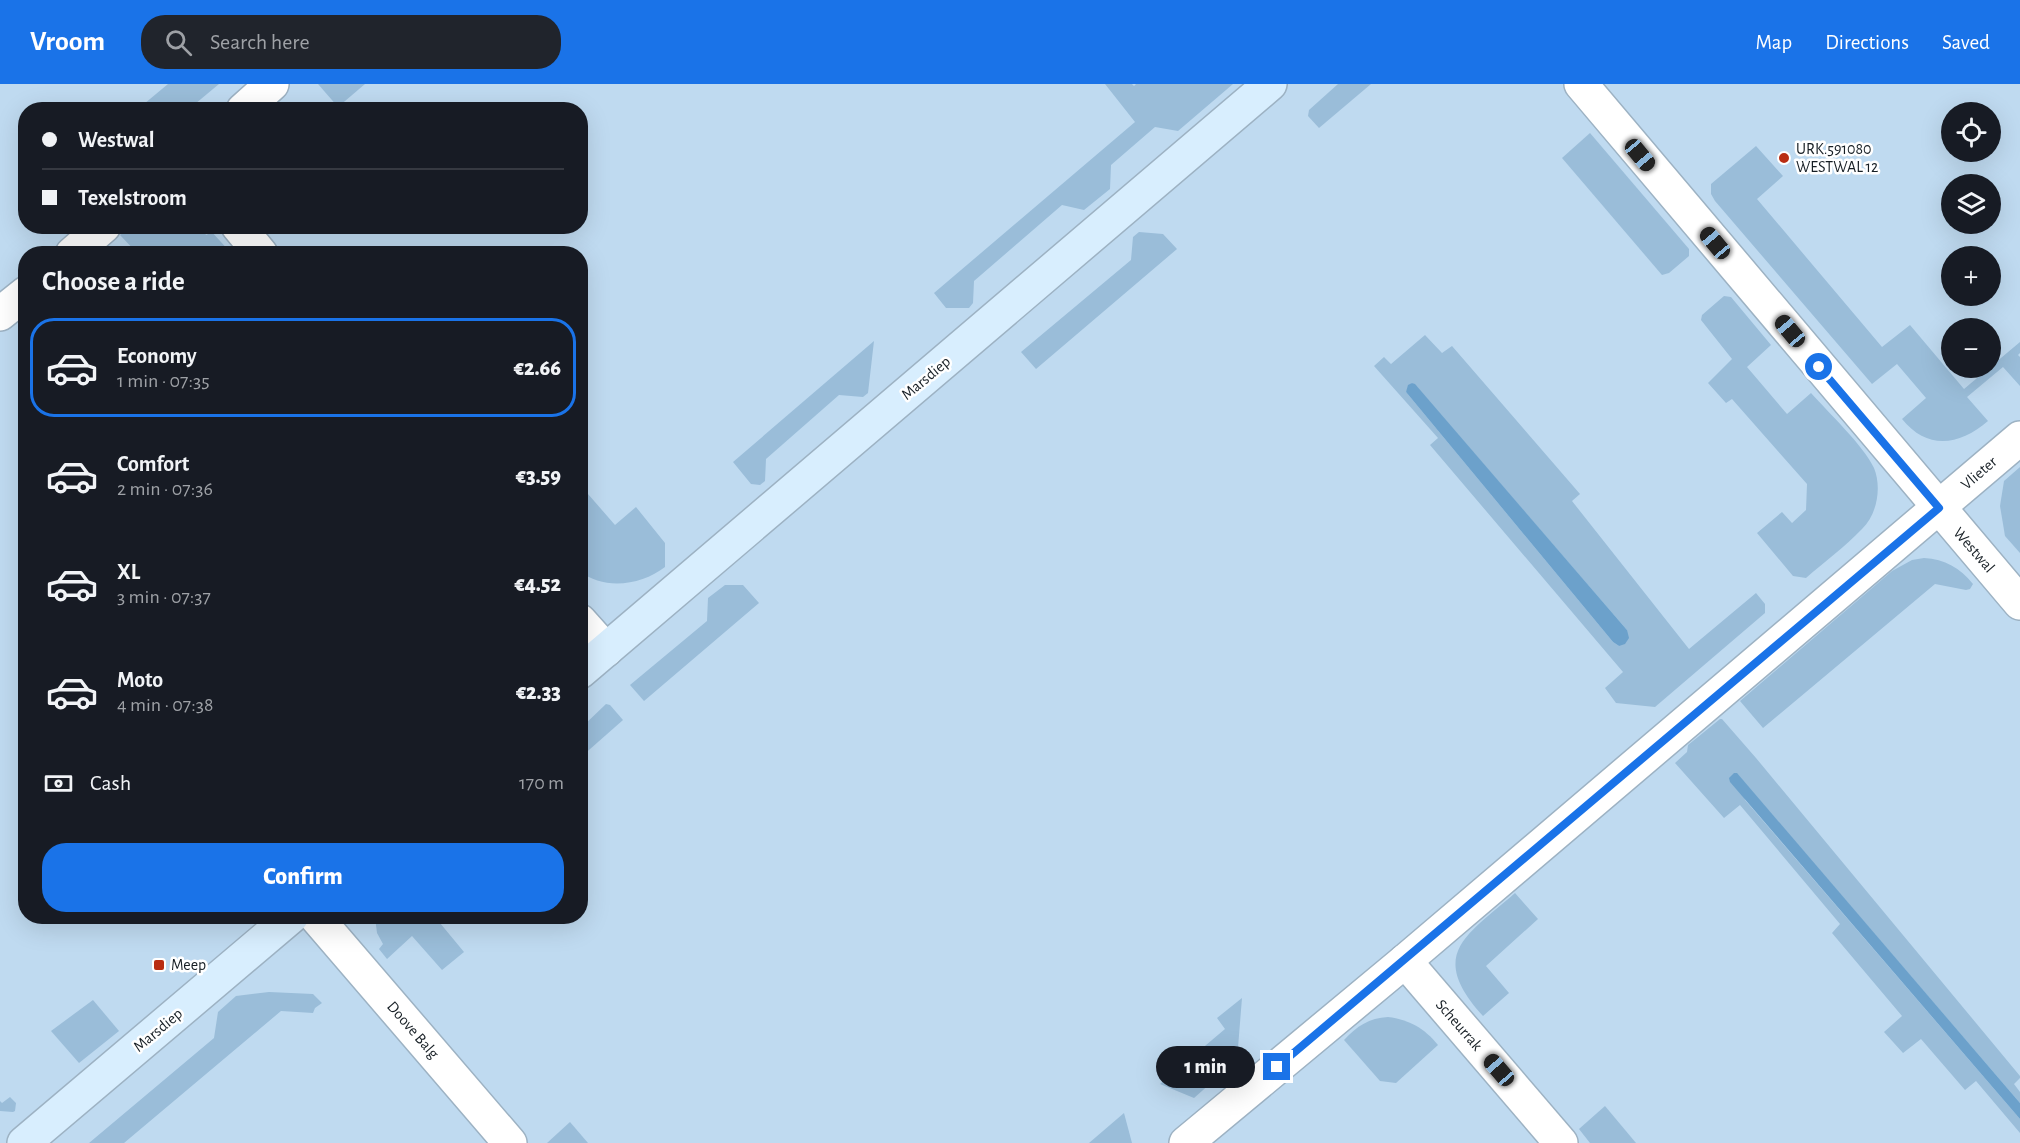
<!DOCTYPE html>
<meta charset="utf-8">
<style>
:root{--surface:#171b24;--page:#20242c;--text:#f1f3f6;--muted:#9ea1a6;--line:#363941;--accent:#1a73e8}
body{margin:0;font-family:"Alegreya Sans",sans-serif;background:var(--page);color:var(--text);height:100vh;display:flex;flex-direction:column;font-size:22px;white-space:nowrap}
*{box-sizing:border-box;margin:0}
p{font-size:20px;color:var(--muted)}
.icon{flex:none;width:33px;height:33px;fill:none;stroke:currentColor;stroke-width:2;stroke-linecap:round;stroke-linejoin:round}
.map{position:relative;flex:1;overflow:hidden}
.sheet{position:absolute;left:18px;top:162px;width:570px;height:678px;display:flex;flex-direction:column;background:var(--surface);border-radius:24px;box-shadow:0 6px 24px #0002}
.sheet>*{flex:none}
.guide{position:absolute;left:18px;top:18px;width:570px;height:132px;border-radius:24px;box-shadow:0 6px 24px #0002;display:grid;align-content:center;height:132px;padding:0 24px;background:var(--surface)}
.controls{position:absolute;left:1941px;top:18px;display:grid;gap:12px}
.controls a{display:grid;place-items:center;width:60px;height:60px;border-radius:50%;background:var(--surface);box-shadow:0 6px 24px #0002;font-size:30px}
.end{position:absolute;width:27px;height:27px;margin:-14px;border:8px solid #1a73e8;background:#fff;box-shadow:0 0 0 3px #fff}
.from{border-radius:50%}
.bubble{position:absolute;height:42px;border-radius:21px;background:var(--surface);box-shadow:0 6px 24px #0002;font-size:20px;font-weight:800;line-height:42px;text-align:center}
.car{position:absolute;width:18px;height:36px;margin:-18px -9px;border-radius:8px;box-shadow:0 0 4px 2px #0007;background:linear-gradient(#222 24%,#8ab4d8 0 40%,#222 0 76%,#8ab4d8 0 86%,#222 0)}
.guide b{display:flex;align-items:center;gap:21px;height:57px;font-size:22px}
.guide b+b{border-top:2px solid var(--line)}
.guide i{width:15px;height:15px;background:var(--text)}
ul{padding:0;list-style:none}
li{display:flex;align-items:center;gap:18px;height:99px;margin:0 12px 9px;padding:0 12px;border:3px solid transparent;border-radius:24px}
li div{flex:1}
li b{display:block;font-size:22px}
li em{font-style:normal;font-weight:800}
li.on{border-color:var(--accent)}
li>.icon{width:54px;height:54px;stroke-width:1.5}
h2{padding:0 24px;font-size:27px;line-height:72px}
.pay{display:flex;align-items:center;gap:15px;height:66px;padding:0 24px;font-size:22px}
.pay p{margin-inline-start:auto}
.cta{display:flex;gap:12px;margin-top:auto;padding:12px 24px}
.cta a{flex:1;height:69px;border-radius:24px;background:var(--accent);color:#fff;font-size:24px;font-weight:800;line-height:69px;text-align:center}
header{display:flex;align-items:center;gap:36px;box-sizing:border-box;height:84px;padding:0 30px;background:var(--accent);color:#fff}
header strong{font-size:28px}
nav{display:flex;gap:33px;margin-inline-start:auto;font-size:21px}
.search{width:420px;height:54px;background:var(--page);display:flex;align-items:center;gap:15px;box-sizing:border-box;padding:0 21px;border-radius:24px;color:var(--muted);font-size:22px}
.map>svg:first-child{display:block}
.built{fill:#bfdaf0;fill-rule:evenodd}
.green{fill:#9abdd9;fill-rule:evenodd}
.water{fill:#6ca1cb}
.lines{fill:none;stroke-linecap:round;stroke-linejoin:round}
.street-casing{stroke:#9db2c3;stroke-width:36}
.secondary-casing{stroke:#9db2c3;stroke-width:36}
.street{stroke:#fff;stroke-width:33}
.secondary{stroke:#d8eefe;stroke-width:33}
.route{stroke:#1a73e8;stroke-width:8}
.poi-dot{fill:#b92d13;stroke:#fff;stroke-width:2}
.labels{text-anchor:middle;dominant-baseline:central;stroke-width:5;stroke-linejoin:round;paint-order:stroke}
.poi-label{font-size:16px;fill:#161e24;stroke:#fff;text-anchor:start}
.street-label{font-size:16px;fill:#161e24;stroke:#fff}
</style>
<header>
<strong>Vroom</strong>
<div class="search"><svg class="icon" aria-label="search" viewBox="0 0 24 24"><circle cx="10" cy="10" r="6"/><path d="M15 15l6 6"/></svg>Search here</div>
<nav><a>Map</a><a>Directions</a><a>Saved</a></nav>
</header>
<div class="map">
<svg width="2020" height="1059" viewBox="0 0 2020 1059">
<rect width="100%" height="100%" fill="#d3e8fa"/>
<path class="built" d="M 0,0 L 2020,0 L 2020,1059 L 0,1059 ZM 26,26 L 580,26 L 580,142 L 26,142 ZM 1952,28 L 1990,28 L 1990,68 L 1952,68 ZM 1952,100 L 1990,100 L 1990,140 L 1952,140 ZM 26,170 L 580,170 L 580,832 L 26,832 ZM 1952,172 L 1990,172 L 1990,212 L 1952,212 ZM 1952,244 L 1990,244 L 1990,284 L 1952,284 Z"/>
<g class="green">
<path d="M 168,0 L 219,0 L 189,25 L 138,25 Z"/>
<path d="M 318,0 L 365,0 L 338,23 Z"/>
<path d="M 1105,0 L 1132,0 L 1134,2 L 1136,0 L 1233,0 L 1178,47 L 1155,43 L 1111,81 L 1110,105 L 1084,126 L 1062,121 L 974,197 L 973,219 L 969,224 L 946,224 L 934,209 L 1135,38 Z"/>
<path d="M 1338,0 L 1371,0 L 1319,44 L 1308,32 L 1309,26 Z"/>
<path d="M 1590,49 L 1689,165 L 1689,172 L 1669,189 L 1662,191 L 1562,74 Z"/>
<path d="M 1756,62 L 1783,92 L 1757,115 L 1882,263 L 1910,241 L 1964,305 L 2020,258 L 2020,269 L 2018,271 L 2020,273 L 2020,302 L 2003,283 L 1967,313 L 1988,337 C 1959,362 1927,366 1902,335 L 1926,314 L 1897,280 L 1872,300 L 1715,117 L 1711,110 L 1711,100 Z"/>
<path d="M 131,143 L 142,143 L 144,145 L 149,143 L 191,143 L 207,151 L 210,146 L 231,169 L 137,169 L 120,151 Z"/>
<path d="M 1139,148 L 1163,150 L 1177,165 L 1036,285 L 1021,268 L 1131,176 L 1133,153 Z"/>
<path d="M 1724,212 L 1731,213 L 1771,261 L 1747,283 L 1787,330 L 1811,309 C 1828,328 1864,362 1874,384 C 1882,403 1877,431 1862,445 C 1845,463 1824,478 1806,494 L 1793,492 L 1757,449 L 1782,428 L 1792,439 L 1806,426 L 1807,400 L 1732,315 L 1726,319 L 1708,299 L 1732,275 L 1701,236 L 1702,231 Z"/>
<path d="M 1425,251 L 1442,269 L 1452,262 L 1580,410 L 1572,417 L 1689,565 L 1756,509 L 1765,520 L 1765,529 L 1655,623 L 1616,619 L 1605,604 L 1623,588 L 1430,361 L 1438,354 L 1374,282 L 1384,273 L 1391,280 ZM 1412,299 L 1415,301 L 1627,546 L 1619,562 L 1613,558 L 1406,308 Z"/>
<path d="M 874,257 L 868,309 L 863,313 L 839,311 L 766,375 L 765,397 L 760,401 L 751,400 L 733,378 Z"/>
<path d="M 2020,383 L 2020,469 L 2005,452 L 2000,422 L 2004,397 Z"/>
<path d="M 581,402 L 615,441 L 636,423 L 665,459 L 665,483 C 642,501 604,507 580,487 Z"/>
<path d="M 1924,474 C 1945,475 1960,484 1973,500 L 1970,505 L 1966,506 L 1935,500 L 1763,644 L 1740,617 L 1892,487 L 1912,476 Z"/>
<path d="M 725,501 L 743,501 L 759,519 L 644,617 L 630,601 L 707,537 L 708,514 Z"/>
<path d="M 606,620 L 610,621 L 623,636 L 581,673 L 581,644 Z"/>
<path d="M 1720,635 L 1722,635 L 1756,674 L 2020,992 L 2020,994 L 2014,1000 L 2020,1008 L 2020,1019 L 1737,690 L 1745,716 L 2020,1035 L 2020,1049 L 1976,997 L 1965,1006 L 1921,955 L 1903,969 L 1884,948 L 1902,932 L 1832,849 L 1840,840 L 1740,721 L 1724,734 L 1675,679 L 1687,668 L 1688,661 Z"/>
<path d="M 1515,809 L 1538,835 L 1486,882 L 1509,909 L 1483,932 C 1427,870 1466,852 1515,809 Z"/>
<path d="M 375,833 L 435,833 L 464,868 L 442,886 L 412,852 L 387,875 L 379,865 L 383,860 L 377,849 Z"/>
<path d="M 269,908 L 313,910 L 322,919 L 315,924 L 313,929 L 281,927 L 124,1059 L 89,1059 L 214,954 L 218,928 L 236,912 Z"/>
<path d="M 1242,914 L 1237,976 L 1194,1014 L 1160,1000 L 1225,945 L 1217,934 Z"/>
<path d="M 93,916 L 119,947 L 79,979 L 51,947 Z"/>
<path d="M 1388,933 C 1410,936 1424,944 1438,961 L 1396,999 L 1380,997 L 1344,956 C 1357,942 1369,934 1388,933 Z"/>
<path d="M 10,1013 L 16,1019 L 15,1027 L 13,1028 L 0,1027 L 0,1017 L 2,1019 Z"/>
<path d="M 1605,1022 L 1636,1059 L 1590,1059 L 1579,1045 Z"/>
<path d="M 1124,1029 L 1132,1059 L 1089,1059 Z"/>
<path d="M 570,1038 L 588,1059 L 547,1059 Z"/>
</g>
<g class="water">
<path d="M 1412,299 L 1415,300 L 1627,546 L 1629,554 L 1625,560 L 1619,562 L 1613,558 L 1406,308 L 1408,301 Z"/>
<path d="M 1734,689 L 1737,689 L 2020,1019 L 2020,1035 L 1730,698 L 1729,694 Z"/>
</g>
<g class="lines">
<defs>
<g id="street">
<path d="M 1581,0 L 2020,519"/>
<path d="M 243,26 L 272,0"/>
<path d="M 238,142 L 261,170"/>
<path d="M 72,170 L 104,142"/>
<path d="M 0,230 L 26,209"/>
<path d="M 580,537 L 606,566"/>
<path d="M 315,832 L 510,1059"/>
<path d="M 1405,877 L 1561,1059"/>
<path d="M 1186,1059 L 1405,877 L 2020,354"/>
</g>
<g id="secondary">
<path d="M 580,588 L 1270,0"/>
<path d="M 24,1059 L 292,832"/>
</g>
</defs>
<use href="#street" class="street-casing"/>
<use href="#secondary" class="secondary-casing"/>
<use href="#street" class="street"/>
<use href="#secondary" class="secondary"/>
</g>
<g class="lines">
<path class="route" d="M 1277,983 L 1939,424 L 1819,283"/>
</g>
<g class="poi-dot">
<circle cx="1784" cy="74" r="6"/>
<rect x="153" y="875" width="12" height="12" rx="3"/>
</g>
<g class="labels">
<g class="poi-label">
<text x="1796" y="65">URK.591080<tspan x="1796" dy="18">WESTWAL 12</tspan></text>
<text x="171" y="881">Meep</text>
</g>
<g class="street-label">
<text transform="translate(926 294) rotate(-40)">Marsdiep</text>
<text transform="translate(1979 389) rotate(-41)">Vlieter</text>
<text transform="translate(1974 466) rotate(49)">Westwal</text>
<text transform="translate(1459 941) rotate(49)">Scheurrak</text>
<text transform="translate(158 946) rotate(-40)">Marsdiep</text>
<text transform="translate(413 946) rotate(49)">Doove Balg</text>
</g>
</g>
</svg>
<div class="controls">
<a><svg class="icon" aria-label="locate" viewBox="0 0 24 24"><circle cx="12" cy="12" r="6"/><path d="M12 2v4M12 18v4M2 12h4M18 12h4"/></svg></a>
<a><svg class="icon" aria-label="layers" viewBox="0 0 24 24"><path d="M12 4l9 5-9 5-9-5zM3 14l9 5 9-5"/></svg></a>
<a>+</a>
<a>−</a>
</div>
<i class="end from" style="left:1819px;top:283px"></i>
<i class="end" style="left:1277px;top:983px"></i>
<div class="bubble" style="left:1156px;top:962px;width:99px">1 min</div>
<i class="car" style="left:1640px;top:71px;rotate:140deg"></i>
<i class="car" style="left:1715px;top:159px;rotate:320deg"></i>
<i class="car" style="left:1790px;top:247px;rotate:320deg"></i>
<i class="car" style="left:1499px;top:986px;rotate:319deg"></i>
<div class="guide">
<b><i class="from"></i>Westwal</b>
<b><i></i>Texelstroom</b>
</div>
<section class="sheet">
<h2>Choose a ride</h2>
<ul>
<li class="on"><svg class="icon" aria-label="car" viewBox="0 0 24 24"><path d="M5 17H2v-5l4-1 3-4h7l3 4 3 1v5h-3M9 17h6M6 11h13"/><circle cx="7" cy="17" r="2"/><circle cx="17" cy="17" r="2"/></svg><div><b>Economy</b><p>1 min · 07:35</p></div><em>€2.66</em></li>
<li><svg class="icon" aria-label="car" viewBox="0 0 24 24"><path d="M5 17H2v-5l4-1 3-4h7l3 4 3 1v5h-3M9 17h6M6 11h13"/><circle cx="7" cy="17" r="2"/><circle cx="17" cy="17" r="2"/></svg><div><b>Comfort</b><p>2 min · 07:36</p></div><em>€3.59</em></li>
<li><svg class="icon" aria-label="car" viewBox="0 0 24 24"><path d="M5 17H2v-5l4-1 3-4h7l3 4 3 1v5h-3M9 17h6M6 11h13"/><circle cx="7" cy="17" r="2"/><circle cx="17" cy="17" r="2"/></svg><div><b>XL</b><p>3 min · 07:37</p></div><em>€4.52</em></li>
<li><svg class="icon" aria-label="car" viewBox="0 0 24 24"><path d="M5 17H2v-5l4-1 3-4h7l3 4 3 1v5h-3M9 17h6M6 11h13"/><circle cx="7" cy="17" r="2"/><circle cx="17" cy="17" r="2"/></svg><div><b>Moto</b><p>4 min · 07:38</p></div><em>€2.33</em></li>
</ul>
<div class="pay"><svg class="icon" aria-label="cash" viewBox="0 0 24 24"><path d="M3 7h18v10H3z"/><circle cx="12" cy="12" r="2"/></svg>Cash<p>170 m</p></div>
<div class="cta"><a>Confirm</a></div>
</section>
</div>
